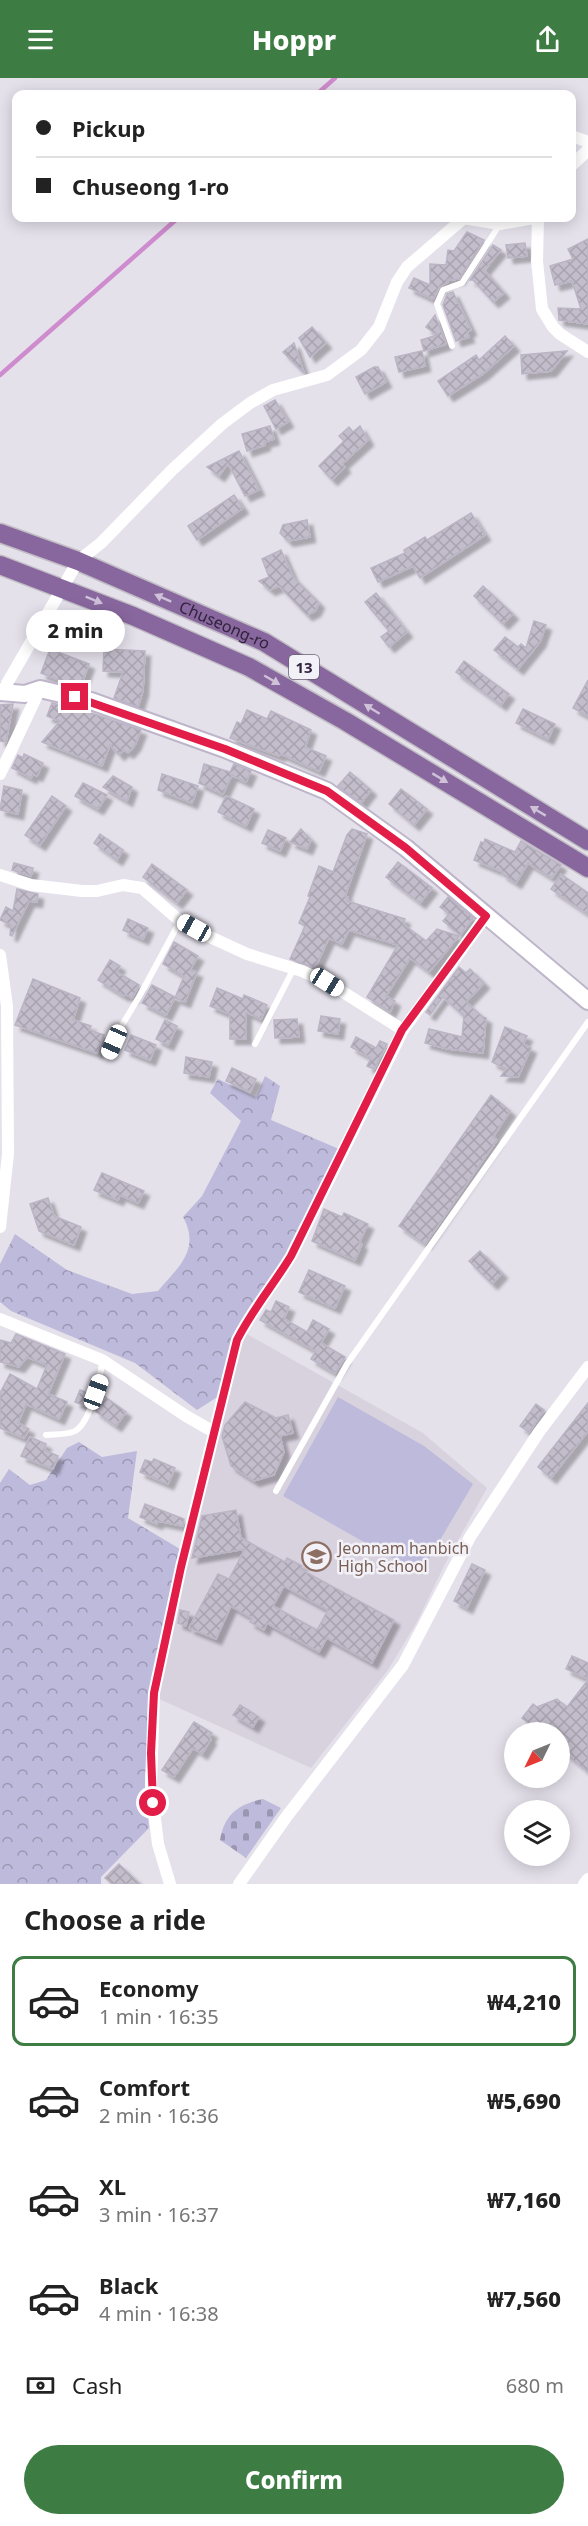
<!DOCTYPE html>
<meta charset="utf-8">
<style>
:root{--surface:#fff;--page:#f6f6f6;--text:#222;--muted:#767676;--line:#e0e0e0;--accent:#3d7c43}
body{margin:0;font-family:"Noto Sans",sans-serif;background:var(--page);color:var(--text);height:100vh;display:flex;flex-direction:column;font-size:22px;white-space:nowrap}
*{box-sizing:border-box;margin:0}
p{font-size:20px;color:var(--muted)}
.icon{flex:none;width:33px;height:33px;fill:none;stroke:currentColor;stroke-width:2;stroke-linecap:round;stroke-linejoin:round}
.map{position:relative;height:1806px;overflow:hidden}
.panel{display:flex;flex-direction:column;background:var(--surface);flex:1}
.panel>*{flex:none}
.hud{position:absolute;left:12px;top:12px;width:564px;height:132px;border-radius:12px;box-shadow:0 3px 15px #0003;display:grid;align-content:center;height:132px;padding:0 24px;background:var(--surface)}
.needle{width:39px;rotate:227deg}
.tools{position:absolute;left:504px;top:1644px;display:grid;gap:12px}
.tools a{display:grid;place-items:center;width:66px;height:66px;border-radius:50%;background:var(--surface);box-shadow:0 3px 15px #0003;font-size:30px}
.end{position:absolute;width:27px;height:27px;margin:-14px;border:8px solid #e11d48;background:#fff;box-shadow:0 0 0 3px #fff}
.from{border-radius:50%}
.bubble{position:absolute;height:42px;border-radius:21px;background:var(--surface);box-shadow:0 3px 15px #0003;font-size:20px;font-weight:800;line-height:42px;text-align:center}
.car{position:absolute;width:18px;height:36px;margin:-18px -9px;border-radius:8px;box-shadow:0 0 4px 2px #0007;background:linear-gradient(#fff 24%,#345 0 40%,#fff 0 76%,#345 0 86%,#fff 0)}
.hud b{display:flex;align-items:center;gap:21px;height:57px;font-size:22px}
.hud b+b{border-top:2px solid var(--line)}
.hud i{width:15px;height:15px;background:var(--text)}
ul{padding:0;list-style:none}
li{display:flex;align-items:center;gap:18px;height:90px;margin:0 12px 9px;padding:0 12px;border:3px solid transparent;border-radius:12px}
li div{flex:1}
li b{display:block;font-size:22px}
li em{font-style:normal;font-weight:800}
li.current{border-color:var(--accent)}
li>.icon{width:54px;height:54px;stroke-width:1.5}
h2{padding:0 24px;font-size:27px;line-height:72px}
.pay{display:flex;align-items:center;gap:15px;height:66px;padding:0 24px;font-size:22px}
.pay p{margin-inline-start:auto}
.cta{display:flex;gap:12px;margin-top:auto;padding:12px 24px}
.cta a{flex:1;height:69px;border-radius:36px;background:var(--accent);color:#fff;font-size:24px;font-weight:800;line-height:69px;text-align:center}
header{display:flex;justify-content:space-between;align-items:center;height:78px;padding:0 24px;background:var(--accent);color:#fff;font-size:27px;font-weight:800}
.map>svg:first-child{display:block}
.built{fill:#d8d2df}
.forest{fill:url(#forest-crowns)}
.cemetery{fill:url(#cemetery-stones)}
.park{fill:#bebadb}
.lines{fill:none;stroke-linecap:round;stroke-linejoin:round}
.stream{stroke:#ce8bcd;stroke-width:4.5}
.building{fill:url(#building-cross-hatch);stroke:#bbb4c4;stroke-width:1.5;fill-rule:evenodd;filter:url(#shadow)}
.secondary-casing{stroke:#bfb5ca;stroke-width:20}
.primary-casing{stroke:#c1bdc4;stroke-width:21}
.lane{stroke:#fff;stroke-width:6}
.street{stroke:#fff;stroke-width:12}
.secondary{stroke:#fff;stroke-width:16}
.primary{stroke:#88679e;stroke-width:18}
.oneway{fill:#cec1d8}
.route{stroke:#e11d48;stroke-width:8}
.labels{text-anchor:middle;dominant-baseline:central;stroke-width:5;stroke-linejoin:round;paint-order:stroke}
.shield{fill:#f3f1f8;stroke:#6a6074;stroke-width:1.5}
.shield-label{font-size:15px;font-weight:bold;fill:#30223b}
.street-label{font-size:16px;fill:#30223b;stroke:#f3f1f8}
.education-label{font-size:16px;fill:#785e54;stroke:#f3f1f8;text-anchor:start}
</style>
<header><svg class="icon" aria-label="menu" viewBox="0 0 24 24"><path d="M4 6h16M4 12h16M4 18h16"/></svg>Hoppr<svg class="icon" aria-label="share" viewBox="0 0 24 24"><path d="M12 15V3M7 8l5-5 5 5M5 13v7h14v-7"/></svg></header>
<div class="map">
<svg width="588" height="1806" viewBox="0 0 588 1806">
<defs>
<pattern id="forest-crowns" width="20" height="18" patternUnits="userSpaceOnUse" patternTransform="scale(1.5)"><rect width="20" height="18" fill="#bebadb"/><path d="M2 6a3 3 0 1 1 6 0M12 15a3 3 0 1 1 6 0" fill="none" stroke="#9b97b3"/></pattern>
<pattern id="cemetery-stones" width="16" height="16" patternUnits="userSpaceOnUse" patternTransform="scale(1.5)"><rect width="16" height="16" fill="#bebadb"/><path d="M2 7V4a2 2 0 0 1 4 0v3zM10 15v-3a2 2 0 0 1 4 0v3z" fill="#9b97b3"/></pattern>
<pattern id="building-cross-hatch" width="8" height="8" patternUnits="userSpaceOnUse" patternTransform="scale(1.5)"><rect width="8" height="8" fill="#c3bdcb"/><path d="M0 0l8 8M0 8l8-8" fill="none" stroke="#a8a2af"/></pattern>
<filter id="shadow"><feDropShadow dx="5.5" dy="5.5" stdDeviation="1.5" flood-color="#0004"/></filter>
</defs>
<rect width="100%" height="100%" fill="#e5e1eb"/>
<path class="built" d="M 245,1255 L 423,1355 L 487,1410 L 444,1488 L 417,1544 L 388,1592 L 311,1690 L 159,1621 L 168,1563 L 188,1470 Z"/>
<g class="forest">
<path d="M 265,998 L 280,1008 L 271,1042 L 339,1071 L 289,1173 L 243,1241 L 219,1318 L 197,1332 L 135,1285 L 11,1233 L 0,1224 L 0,1186 L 15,1156 L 67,1192 L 132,1216 L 158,1213 C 178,1189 201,1172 183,1139 L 202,1118 L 241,1043 L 210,1015 L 218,1001 L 256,1019 Z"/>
<path d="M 79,1364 L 102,1379 L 137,1373 L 128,1440 L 180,1471 L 145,1698 L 149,1750 L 101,1799 L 101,1806 L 0,1806 L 0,1405 L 9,1391 L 30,1407 L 46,1402 L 67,1370 Z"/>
</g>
<path class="cemetery" d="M 263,1721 L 281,1730 L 246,1780 L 220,1762 C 224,1737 238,1726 263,1721 Z"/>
<path class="park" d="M 338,1319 L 424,1368 L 473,1406 L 420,1496 L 283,1418 Z"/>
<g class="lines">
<g class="stream">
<path d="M 317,16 L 335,0"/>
<path d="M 0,297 L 178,140"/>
</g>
</g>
<g class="building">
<path d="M 467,154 L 484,162 L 459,201 L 447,202 L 448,204 L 439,209 L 433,221 L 409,210 L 414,200 L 430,207 L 430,186 L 446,187 L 448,172 L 454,173 Z"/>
<path d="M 588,161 L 588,246 L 559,242 L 558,230 L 581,231 L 572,203 L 555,207 L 550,188 L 573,181 L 568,171 Z"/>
<path d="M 525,165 L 527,178 L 508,180 L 506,167 Z"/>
<path d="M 493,167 L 501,172 L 484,192 L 504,215 L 493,224 L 473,202 L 470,202 Z"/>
<path d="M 453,214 L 471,252 L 467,254 L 469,259 L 456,263 L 443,227 L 447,216 Z"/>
<path d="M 435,237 L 446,266 L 424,273 L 421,262 L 437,257 L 426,249 Z"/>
<path d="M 312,249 L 326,265 L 310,279 L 299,260 Z"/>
<path d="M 505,258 L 514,268 L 483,296 L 448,318 L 438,303 L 476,277 L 479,282 Z"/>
<path d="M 294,265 L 304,295 L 283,274 Z"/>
<path d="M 422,273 L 425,288 L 399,294 L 395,279 Z"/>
<path d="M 567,273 L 551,293 L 522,296 L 521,277 Z"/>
<path d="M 374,289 L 378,289 L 386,304 L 365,316 L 356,299 Z"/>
<path d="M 275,322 L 288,344 L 276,351 L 264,328 Z"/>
<path d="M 270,348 L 274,361 L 264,364 L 265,367 L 247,373 L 242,356 Z"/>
<path d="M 360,348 L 368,362 L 342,386 L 345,389 L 332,402 L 319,388 L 344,363 L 339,358 L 349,349 L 353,354 Z"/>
<path d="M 239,373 L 259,412 L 245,418 L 228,385 L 219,398 L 207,389 Z"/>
<path d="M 234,417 L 243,430 L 197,462 L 188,448 Z"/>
<path d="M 471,435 L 485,457 L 420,500 L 413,488 L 378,504 L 371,490 L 405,475 L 404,472 L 425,459 L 427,462 Z"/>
<path d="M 307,442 L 310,459 L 288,463 L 280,455 L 283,447 Z"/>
<path d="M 281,472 L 293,499 L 319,525 L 315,533 L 307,537 L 279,508 L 270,512 L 259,503 L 269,499 L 262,481 Z"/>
<path d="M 483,508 L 513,536 L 503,546 L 474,518 Z"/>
<path d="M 376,515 L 407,554 L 389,569 L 381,559 L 389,553 L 365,524 Z"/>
<path d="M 534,543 L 546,547 L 540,564 L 518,591 L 494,572 L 505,559 L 518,569 L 521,566 L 526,570 Z"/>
<path d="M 50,571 L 89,586 L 80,610 L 41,595 Z"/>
<path d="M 104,571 L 145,573 L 143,612 L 138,629 L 114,620 L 123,594 L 103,593 Z"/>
<path d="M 464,583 L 509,616 L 501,627 L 456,594 Z"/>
<path d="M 588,602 L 588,638 L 573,630 Z"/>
<path d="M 52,625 L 94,636 L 141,652 L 135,667 L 128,675 L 124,672 L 119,677 L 110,667 L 102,688 L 42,664 L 60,643 L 47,638 Z"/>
<path d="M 13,626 L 6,664 L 0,663 L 0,627 Z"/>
<path d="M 523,631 L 555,646 L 548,661 L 516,645 Z"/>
<path d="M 247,632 L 267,641 L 271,633 L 311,652 L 305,669 L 326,678 L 319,693 L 281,676 L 279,678 L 230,660 L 237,644 L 241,646 Z"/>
<path d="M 24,676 L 43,685 L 37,698 L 33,696 L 31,700 L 12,690 L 18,677 L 23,680 Z"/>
<path d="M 204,686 L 230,694 L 234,686 L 251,693 L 246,704 L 232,697 L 223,716 L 199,705 Z"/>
<path d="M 350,694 L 371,712 L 361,725 L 338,708 Z"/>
<path d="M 162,696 L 198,708 L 192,725 L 158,712 Z"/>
<path d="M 113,698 L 132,709 L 127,723 L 103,709 Z"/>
<path d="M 83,705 L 107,717 L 98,731 L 75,718 Z"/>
<path d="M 4,708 L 22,712 L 18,736 L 0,732 Z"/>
<path d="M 401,711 L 427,731 L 414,747 L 389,726 Z"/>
<path d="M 52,718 L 66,728 L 40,767 L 25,757 Z"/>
<path d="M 226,718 L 254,731 L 246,748 L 218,734 Z"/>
<path d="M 301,751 L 311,762 L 307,771 L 290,764 Z"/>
<path d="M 352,751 L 367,756 L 345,818 L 348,819 L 347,823 L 405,841 L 403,846 L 426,863 L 437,851 L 459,858 L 429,894 L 410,880 L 386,918 L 395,923 L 390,934 L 367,919 L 398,867 L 349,852 L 342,866 L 329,860 L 315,890 L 290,881 L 305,848 L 299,845 L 310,819 L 308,818 L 319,788 L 333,794 L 347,757 Z"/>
<path d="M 268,752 L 286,760 L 280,773 L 262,765 Z"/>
<path d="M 100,756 L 123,772 L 117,782 L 94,765 Z"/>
<path d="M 485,761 L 515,774 L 521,763 L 561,787 L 552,800 L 528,785 L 516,805 L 502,796 L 503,794 L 474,782 L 481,764 L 484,765 Z"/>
<path d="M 398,784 L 432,810 L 420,825 L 386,799 Z"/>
<path d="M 14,785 L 33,790 L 31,798 L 12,792 Z"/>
<path d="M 152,786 L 187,812 L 177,825 L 143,799 Z"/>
<path d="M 561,796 L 588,815 L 588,836 L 551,811 Z"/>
<path d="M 17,811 L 38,816 L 37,824 L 29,823 L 12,858 L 10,857 L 11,847 L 0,842 L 6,829 L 13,833 Z"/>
<path d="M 448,819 L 473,840 L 460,857 L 443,843 L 449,836 L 440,829 Z"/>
<path d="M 128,841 L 148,850 L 143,861 L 123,852 Z"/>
<path d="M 174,864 L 198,878 L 190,892 L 197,894 L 185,924 L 175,920 L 184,898 L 163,886 Z"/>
<path d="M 110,882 L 120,888 L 117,894 L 139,907 L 132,920 L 125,916 L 124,918 L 98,902 Z"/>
<path d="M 459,889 L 466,895 L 470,891 L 484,905 L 466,924 L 483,939 L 486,940 L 483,975 L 448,971 L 425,965 L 429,951 L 462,959 L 464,938 L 443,919 L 430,937 L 426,934 Z"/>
<path d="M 33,901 L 80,920 L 73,942 L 91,948 L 89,952 L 104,957 L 97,975 L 15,947 Z"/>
<path d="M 152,907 L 175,919 L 166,937 L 142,925 Z"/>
<path d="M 217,910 L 243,921 L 244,917 L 267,927 L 261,941 L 246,934 L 246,961 L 230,961 L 230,936 L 210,928 Z"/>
<path d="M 321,938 L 340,941 L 338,956 L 318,953 Z"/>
<path d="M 297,941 L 299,959 L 275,960 L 274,942 Z"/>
<path d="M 165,942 L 177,948 L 168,967 L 156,961 Z"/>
<path d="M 505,949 L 527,958 L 523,966 L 531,970 L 518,999 L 501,998 L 506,991 L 492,984 Z"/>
<path d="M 131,957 L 156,967 L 150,982 L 125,972 Z"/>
<path d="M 356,959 L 376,970 L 380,963 L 387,966 L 374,991 L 367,988 L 371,980 L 351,969 Z"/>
<path d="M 186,979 L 212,984 L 209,999 L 184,995 Z"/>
<path d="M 232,990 L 256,1001 L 250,1014 L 226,1003 Z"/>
<path d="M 491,1017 L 510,1033 L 493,1059 L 497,1062 L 425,1166 L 399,1148 Z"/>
<path d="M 102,1095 L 144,1113 L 138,1125 L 120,1117 L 118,1122 L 94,1112 Z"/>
<path d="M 48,1120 L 54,1138 L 81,1149 L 74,1167 L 39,1153 L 30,1126 Z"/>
<path d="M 324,1131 L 342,1139 L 344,1135 L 368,1146 L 359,1165 L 362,1166 L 355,1182 L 312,1163 Z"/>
<path d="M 480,1173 L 502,1195 L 492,1206 L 469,1183 Z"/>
<path d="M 309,1192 L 345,1208 L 335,1230 L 299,1214 Z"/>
<path d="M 276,1223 L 289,1229 L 284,1241 L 307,1254 L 313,1242 L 329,1251 L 321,1265 L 345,1279 L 335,1295 L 311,1281 L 316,1273 L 260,1242 L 266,1232 L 271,1234 Z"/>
<path d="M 16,1256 L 65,1276 L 48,1316 L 67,1324 L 59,1341 L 26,1326 L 18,1345 L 29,1351 L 24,1360 L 0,1350 L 0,1315 L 10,1296 L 37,1311 L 47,1287 L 27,1279 L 19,1289 L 0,1284 L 0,1262 L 11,1265 Z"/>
<path d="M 80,1312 L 90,1316 L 86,1328 L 75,1324 Z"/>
<path d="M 104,1318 L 126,1334 L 116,1348 L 95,1333 L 100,1320 Z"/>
<path d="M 245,1324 L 276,1340 L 288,1337 L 293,1355 L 280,1358 L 284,1374 L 274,1397 L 254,1403 L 231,1388 L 222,1358 L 225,1347 Z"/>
<path d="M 588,1325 L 588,1353 L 551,1400 L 538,1389 Z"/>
<path d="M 536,1326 L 544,1332 L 529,1354 L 520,1348 Z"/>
<path d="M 30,1359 L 46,1366 L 44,1372 L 58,1378 L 53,1391 L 21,1378 Z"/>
<path d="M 154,1381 L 175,1390 L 168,1406 L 140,1394 L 145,1382 L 152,1384 Z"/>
<path d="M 145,1426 L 184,1441 L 183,1448 L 158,1443 L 157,1446 L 140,1439 Z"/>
<path d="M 236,1432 L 241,1460 L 285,1484 L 287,1480 L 302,1488 L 300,1491 L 394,1542 L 372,1585 L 327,1560 L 319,1574 L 267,1545 L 264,1552 L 250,1544 L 252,1540 L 231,1528 L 216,1561 L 189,1550 L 218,1496 L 229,1501 L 245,1471 L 192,1480 L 202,1438 ZM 284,1508 L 328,1532 L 317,1552 L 273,1528 Z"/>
<path d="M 472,1486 L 485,1492 L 467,1530 L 454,1523 Z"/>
<path d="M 180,1532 L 189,1534 L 186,1548 L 178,1545 Z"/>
<path d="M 572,1578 L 588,1585 L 588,1601 L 566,1591 Z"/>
<path d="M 588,1602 L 588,1694 L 560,1671 L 560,1654 L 540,1654 L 522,1640 L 533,1626 L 537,1629 L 557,1621 L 567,1629 Z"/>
<path d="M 240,1627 L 259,1639 L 253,1649 L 233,1637 Z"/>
<path d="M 194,1644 L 212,1655 L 209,1659 L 211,1661 L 202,1676 L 193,1670 L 174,1699 L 162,1692 Z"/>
<path d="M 119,1786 L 140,1806 L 112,1806 L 105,1800 Z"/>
</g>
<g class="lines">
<defs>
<path id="secondary" d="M 0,614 L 25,616 L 40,611 L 91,623 L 225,671 L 327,713 L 406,770 L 588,923"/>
<g id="primary">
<path id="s1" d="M 0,455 L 78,483 L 264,564 L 588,763"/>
<path d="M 0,487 L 133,538 L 249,589 L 345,643 L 588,790"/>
</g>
</defs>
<use href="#secondary" class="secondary-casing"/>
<use href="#primary" class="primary-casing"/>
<g class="lane">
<path d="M 452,268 L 437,226 L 443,212 L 462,205 L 500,146"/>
<path d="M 255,966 L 294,890"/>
<path d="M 108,976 L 119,952 L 139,919 L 180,843"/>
<path d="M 46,1357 C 54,1356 68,1357 75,1353 C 90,1345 101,1299 102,1283"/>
<path d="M 276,1413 L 347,1286 L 588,944"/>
</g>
<g class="street">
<path d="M 572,58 L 588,64"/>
<path d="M 572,87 L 588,72"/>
<path d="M 463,140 L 500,146 L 534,140"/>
<path d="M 538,140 L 537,183 L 542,231 L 553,249 L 560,256 L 588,274"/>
<path d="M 2,614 L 78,483 L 101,465 L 172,392 L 222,346 L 250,325 L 273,312 L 327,297 L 361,272 L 379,249 L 397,204 L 407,189 L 464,140"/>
<path d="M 0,696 L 40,611"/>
<path d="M 0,797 L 31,807 L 82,813 L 97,813 L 123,807 L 142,810 L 180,843 L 208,858 L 247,876 L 302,893 L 327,904 L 403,952"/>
<path d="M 0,877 L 7,928 L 8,1076 L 0,1149"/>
<path d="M 0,1241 L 102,1282 L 186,1338 L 214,1354"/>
<path d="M 170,1806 L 158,1766 L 151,1707 L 154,1615 L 181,1489 L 237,1262 C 252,1232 274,1206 291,1178 L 403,952 L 486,838"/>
<path d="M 239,1806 L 287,1738 L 403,1587 L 470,1459 L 539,1354 L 588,1289"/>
<path d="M 584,1806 L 588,1801"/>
</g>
<use href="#secondary" class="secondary"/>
<use href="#primary" class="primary"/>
</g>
<defs><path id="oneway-solid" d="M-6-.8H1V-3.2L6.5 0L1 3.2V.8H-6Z" transform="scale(1.5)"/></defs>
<g class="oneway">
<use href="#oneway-solid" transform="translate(163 520) rotate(-156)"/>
<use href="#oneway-solid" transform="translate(94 522) rotate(22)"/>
<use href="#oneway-solid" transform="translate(272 602) rotate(30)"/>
<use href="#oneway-solid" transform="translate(372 631) rotate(-148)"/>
<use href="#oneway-solid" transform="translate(440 700) rotate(31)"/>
<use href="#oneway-solid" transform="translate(538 733) rotate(-149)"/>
</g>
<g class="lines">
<path class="route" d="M 75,619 L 225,671 L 327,713 L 406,770 L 486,838 L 402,952 L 291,1178 C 274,1206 252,1232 237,1262 L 181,1489 L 154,1615 L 151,1675 L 153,1725"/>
</g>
<defs>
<symbol id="school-ring" viewBox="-11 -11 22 22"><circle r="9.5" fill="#f3f1f8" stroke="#8d6e63" stroke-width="1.5"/><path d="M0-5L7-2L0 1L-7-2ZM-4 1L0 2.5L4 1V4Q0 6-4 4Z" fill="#8d6e63"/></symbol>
</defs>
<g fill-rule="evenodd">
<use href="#school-ring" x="300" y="1462" width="33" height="33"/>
</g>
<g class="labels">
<rect class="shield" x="289" y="577" width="30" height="24" rx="4.5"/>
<g class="shield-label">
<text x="304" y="589">13</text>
</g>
<g class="street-label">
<text stroke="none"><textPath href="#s1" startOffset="243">Chuseong-ro</textPath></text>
</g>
<g class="education-label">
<text x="338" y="1470">Jeonnam hanbich<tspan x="338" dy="18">High School</tspan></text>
</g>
</g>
</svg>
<div class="tools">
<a><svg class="needle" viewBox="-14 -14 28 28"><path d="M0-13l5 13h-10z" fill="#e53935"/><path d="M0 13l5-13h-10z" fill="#767676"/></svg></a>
<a><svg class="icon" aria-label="layers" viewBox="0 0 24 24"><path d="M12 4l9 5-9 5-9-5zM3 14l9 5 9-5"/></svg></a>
</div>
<i class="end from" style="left:153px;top:1725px"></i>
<i class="end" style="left:75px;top:619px"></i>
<div class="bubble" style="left:26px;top:532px;width:99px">2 min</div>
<i class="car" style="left:194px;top:850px;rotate:299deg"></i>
<i class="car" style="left:327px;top:904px;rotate:122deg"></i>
<i class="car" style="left:114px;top:964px;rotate:204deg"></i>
<i class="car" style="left:96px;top:1314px;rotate:20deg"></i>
<div class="hud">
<b><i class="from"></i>Pickup</b>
<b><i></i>Chuseong 1-ro</b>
</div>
</div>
<section class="panel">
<h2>Choose a ride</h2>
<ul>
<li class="current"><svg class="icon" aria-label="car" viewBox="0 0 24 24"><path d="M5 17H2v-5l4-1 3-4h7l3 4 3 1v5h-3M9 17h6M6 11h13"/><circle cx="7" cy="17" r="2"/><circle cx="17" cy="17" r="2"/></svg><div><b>Economy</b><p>1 min · 16:35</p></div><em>₩4,210</em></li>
<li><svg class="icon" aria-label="car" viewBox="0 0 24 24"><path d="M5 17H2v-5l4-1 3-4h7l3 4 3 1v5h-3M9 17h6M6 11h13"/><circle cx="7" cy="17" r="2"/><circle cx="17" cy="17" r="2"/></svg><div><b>Comfort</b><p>2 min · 16:36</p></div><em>₩5,690</em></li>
<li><svg class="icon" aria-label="car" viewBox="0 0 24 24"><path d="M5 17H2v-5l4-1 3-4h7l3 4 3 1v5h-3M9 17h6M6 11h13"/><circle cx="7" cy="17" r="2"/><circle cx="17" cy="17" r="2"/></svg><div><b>XL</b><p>3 min · 16:37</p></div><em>₩7,160</em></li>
<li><svg class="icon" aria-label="car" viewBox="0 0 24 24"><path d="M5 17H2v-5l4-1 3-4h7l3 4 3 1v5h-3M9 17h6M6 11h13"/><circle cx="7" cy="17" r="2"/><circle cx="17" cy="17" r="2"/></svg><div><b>Black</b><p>4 min · 16:38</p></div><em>₩7,560</em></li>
</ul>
<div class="pay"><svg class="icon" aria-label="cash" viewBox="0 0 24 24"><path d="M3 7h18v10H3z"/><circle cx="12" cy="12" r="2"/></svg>Cash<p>680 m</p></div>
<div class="cta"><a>Confirm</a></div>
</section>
